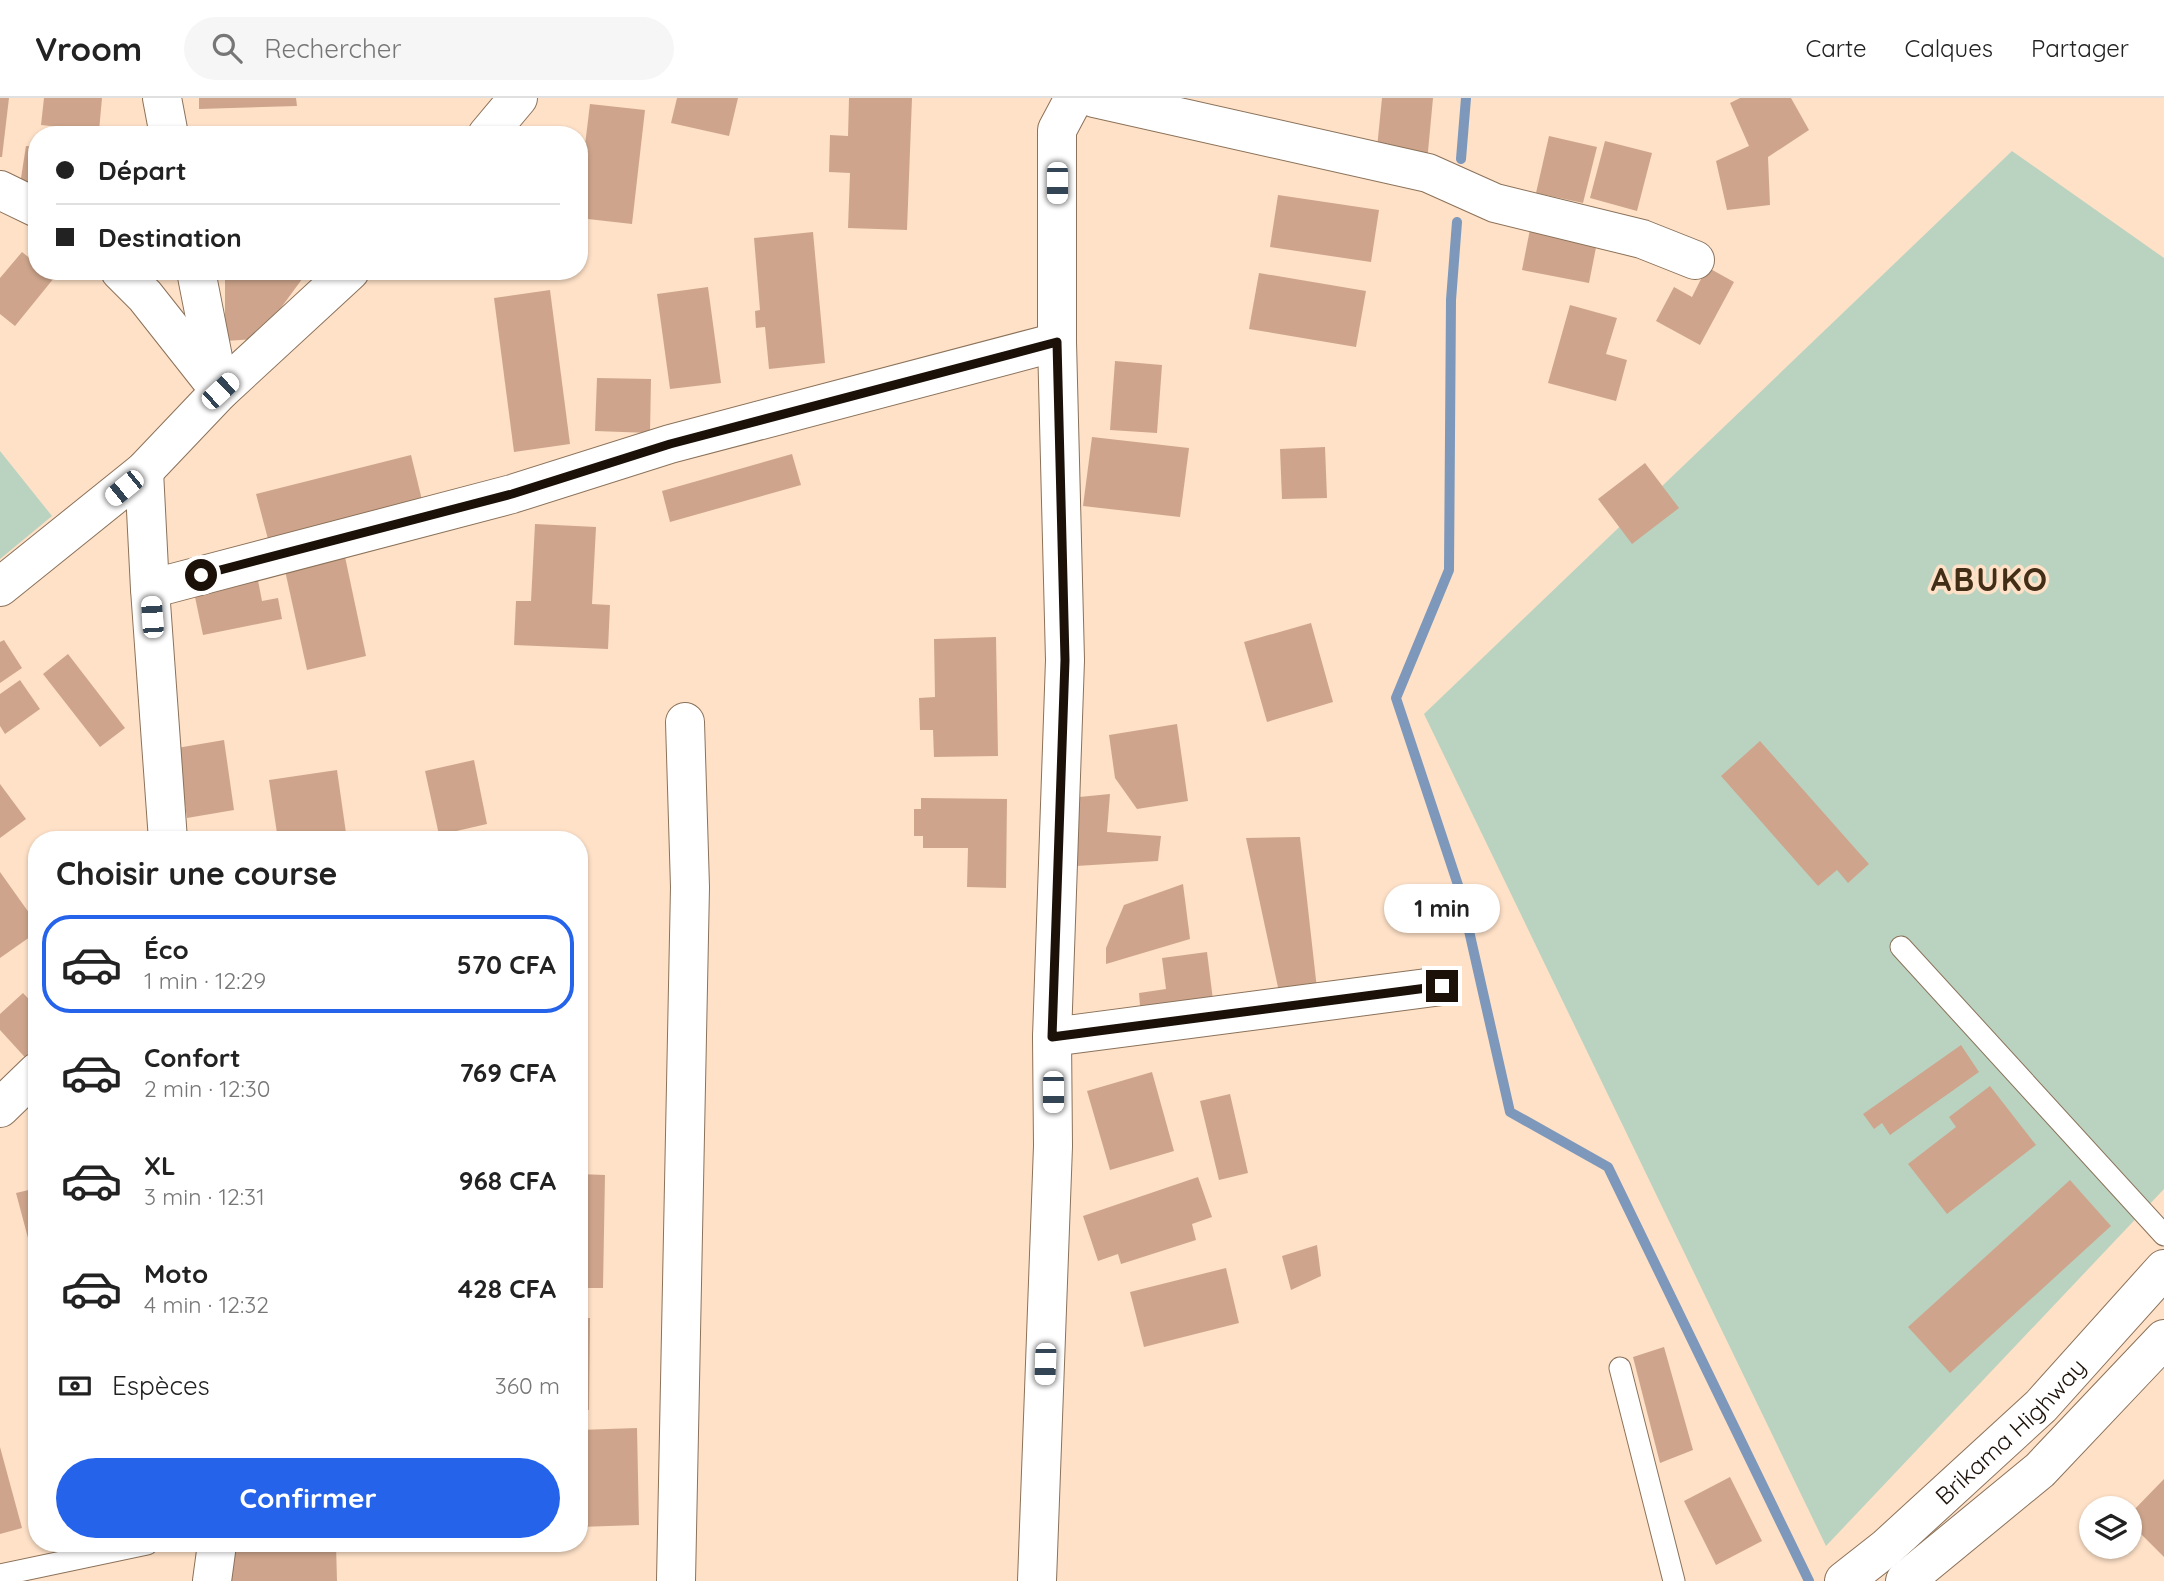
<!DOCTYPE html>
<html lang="fr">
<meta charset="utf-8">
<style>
:root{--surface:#fff;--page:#f6f6f6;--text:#222;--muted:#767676;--line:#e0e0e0;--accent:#2563eb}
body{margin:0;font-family:Quicksand,sans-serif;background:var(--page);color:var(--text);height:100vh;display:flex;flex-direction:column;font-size:26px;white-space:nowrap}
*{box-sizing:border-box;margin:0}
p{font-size:23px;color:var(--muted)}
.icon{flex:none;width:38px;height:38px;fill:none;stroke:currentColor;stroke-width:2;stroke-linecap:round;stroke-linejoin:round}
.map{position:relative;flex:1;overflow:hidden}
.drawer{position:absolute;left:28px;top:733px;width:560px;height:721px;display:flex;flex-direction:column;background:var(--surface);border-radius:28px;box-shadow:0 2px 5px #0004}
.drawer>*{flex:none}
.hud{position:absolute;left:28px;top:28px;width:560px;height:154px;border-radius:28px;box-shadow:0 2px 5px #0004;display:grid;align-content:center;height:154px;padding:0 28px;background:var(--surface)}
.fabs{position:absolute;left:2079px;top:1398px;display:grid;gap:14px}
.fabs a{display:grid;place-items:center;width:63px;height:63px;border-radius:50%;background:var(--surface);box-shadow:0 2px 5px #0004;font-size:35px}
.end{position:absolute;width:32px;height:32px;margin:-16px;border:9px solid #1b1108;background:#fff;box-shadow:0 0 0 4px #fff}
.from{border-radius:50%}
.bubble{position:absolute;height:49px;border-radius:24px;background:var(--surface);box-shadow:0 2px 5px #0004;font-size:23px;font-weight:700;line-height:49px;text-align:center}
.car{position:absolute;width:21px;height:42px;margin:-21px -10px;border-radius:9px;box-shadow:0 0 5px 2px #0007;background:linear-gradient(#fff 24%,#345 0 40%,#fff 0 76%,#345 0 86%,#fff 0)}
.hud b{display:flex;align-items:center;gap:24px;height:66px;font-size:26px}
.hud b+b{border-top:2px solid var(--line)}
.hud i{width:18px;height:18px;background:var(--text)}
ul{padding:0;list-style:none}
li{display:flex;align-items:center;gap:21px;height:98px;margin:0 14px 10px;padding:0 14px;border:4px solid transparent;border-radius:28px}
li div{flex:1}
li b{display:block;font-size:26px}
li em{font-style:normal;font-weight:700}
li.on{border-color:var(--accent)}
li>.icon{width:63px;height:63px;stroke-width:1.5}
h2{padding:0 28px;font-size:32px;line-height:84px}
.pay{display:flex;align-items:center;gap:18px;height:77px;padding:0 28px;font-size:26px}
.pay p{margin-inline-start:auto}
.primary-button{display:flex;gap:14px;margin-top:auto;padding:14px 28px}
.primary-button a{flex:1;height:80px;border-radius:42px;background:var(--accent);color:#fff;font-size:28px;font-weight:700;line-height:80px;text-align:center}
header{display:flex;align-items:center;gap:42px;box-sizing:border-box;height:98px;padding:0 35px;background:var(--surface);border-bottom:2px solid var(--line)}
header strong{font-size:33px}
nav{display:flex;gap:38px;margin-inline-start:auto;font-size:24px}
.search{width:490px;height:63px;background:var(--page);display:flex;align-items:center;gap:18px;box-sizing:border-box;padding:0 24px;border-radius:38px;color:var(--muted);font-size:26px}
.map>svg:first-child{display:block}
.green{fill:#bad3c1}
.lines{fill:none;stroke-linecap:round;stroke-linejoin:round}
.stream{stroke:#7d98bb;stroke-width:10}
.building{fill:#cea58c}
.lane-casing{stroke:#8b725a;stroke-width:23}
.street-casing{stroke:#8b725a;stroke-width:40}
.highway-casing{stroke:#8b725a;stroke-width:40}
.lane{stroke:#fff;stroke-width:21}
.street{stroke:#fff;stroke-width:38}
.highway{stroke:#fff;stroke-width:38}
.route{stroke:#1b1108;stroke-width:9}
.labels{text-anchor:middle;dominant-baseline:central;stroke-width:7;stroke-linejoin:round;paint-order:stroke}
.street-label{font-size:24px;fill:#1b1108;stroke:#fee1c7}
.district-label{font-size:32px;font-weight:bold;letter-spacing:2px;fill:#422d16;stroke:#fee1c7}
</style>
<header>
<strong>Vroom</strong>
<div class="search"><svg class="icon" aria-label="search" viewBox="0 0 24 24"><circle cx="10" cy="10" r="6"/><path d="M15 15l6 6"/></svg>Rechercher</div>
<nav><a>Carte</a><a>Calques</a><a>Partager</a></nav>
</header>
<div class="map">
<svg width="2164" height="1483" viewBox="0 0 2164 1483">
<rect width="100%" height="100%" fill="#fee1c7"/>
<g class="green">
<path d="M 2012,53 L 2164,160 L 2164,1091 L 1826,1448 L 1424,616 Z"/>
<path d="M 0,353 L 52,418 L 0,461 Z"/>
</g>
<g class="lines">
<g class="stream">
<path d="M 1461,61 L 1466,0"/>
<path d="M 1457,124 L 1451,202 L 1449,472 L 1396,600 L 1460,793 L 1510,1014 L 1608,1069 L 1809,1483"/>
</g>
</g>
<g class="building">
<path d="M 0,0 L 9,0 L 2,59 L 0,59 Z"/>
<path d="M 44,0 L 102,0 L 99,33 L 41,27 Z"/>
<path d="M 199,0 L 296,0 L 297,8 L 199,11 Z"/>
<path d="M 677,0 L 738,0 L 729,38 L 671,25 Z"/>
<path d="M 849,0 L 912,0 L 907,132 L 848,130 L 850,75 L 829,74 L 830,37 L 848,38 Z"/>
<path d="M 1382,0 L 1433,0 L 1427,64 L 1376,60 Z"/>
<path d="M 1740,0 L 1791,0 L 1809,32 L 1768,59 L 1770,107 L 1727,112 L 1716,63 L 1749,48 L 1730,5 Z"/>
<path d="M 590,6 L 645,12 L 632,126 L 579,120 L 579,96 Z"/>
<path d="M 1549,38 L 1597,49 L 1583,105 L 1536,95 Z"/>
<path d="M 1605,43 L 1652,55 L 1637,113 L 1590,100 Z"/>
<path d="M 26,48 L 37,49 L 37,102 L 18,99 Z"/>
<path d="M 1278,97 L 1379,112 L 1371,164 L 1270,149 Z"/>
<path d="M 1533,116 L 1600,129 L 1589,185 L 1522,172 Z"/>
<path d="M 813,134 L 825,265 L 769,271 L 765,229 L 756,230 L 755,213 L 760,212 L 754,140 Z"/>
<path d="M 22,154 L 37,166 L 37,173 L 45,173 L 54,180 L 15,228 L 0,216 L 0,180 Z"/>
<path d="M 1707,169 L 1734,184 L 1700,247 L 1656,223 L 1674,189 L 1692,199 Z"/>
<path d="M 225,173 L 308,173 L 258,241 L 225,243 Z"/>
<path d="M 1259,175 L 1366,193 L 1356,249 L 1249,231 Z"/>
<path d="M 708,189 L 721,285 L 670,291 L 657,196 Z"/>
<path d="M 550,192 L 570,346 L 514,354 L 494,200 Z"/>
<path d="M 1570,207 L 1617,220 L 1606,256 L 1627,262 L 1616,303 L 1548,285 Z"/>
<path d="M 1115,263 L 1162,267 L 1157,335 L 1110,332 Z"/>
<path d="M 597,280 L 651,281 L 650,335 L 595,333 Z"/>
<path d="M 1092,339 L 1189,350 L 1180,419 L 1083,408 Z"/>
<path d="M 1325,349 L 1327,400 L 1282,401 L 1280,351 Z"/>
<path d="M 792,356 L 801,387 L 670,424 L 662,393 Z"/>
<path d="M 411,357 L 422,402 L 268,441 L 256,396 Z"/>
<path d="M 1645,365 L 1679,410 L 1632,446 L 1598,401 Z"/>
<path d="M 535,426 L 596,429 L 592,506 L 610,507 L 608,551 L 514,547 L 516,503 L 531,503 Z"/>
<path d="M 344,454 L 366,558 L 307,572 L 284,468 Z"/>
<path d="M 255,467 L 262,503 L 278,500 L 282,521 L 203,537 L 191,480 Z"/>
<path d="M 1311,525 L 1333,604 L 1267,624 L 1244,544 Z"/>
<path d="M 996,539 L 998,658 L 934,659 L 933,632 L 920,632 L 919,600 L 935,599 L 934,541 Z"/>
<path d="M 4,542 L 22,570 L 0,585 L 0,544 Z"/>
<path d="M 68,556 L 125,630 L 100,649 L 43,576 Z"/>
<path d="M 20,582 L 40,611 L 5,636 L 0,628 L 0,596 Z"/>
<path d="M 1177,626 L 1188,703 L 1137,711 L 1115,680 L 1109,637 Z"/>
<path d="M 224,642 L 234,712 L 187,720 L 177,650 Z"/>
<path d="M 1760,643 L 1869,766 L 1848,785 L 1837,772 L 1818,788 L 1721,678 Z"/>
<path d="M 474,662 L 487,726 L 439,737 L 425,673 Z"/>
<path d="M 337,672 L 347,742 L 278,742 L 269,682 Z"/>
<path d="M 0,686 L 26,721 L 0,740 Z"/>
<path d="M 1110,696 L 1107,734 L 1161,738 L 1158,763 L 1076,768 L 1079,699 Z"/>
<path d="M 921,700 L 1007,701 L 1006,790 L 967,789 L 968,750 L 923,750 L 923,738 L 914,738 L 914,711 L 921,711 Z"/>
<path d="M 1300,739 L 1317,891 L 1279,894 L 1246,740 Z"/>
<path d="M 0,774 L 37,826 L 37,834 L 0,860 Z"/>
<path d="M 1183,786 L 1190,841 L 1106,866 L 1106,850 L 1124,807 Z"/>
<path d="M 1207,854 L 1214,910 L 1141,920 L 1139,895 L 1166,891 L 1162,860 Z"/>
<path d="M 23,895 L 37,910 L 37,962 L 32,967 L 0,932 L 0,916 Z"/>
<path d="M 1961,947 L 1979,974 L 1890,1037 L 1882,1025 L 1874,1031 L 1863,1016 Z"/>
<path d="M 1152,974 L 1174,1053 L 1110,1072 L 1087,993 Z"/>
<path d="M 1990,988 L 2036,1047 L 1947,1116 L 1908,1066 L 1956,1029 L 1949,1019 Z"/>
<path d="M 1230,996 L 1248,1075 L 1219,1082 L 1200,1003 Z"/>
<path d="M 579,1076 L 605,1077 L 603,1190 L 579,1190 Z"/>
<path d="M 1198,1079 L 1212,1119 L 1192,1126 L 1196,1142 L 1121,1166 L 1118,1156 L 1098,1163 L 1083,1118 Z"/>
<path d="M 2070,1082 L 2111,1128 L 1950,1275 L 1908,1229 Z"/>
<path d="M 37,1090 L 37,1170 L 36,1170 L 16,1095 Z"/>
<path d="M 1317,1147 L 1321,1178 L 1291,1192 L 1282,1158 Z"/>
<path d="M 1226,1170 L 1239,1225 L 1144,1249 L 1130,1194 Z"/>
<path d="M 579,1220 L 590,1220 L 589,1312 L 579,1312 Z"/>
<path d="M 1664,1249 L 1693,1352 L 1660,1365 L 1633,1259 Z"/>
<path d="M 637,1330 L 639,1427 L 579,1429 L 579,1332 Z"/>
<path d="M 0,1349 L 22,1430 L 0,1436 Z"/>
<path d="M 1730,1379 L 1762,1443 L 1716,1467 L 1684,1403 Z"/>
<path d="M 2164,1381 L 2164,1459 L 2130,1425 L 2130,1416 Z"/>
<path d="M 229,1446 L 336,1446 L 337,1483 L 231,1483 Z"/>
</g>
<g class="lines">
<defs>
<g id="lane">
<path d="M 1901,849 L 2164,1137"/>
<path d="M 1620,1270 L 1674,1483"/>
<path d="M 0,1477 L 147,1446"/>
</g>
<g id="street">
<path d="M 162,0 L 169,37"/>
<path d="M 1094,0 L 1428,75 L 1495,105 L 1642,141 L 1695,162"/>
<path d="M 487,37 L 518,0"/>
<path d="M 0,92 L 37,110"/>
<path d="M 120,173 L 145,198 L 220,293"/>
<path d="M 196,173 L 218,285"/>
<path d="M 144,373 L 150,491 L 168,742"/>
<path d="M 0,489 L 144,373 L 220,293 L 350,173"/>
<path d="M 150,491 L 512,396 L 670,346 L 1057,244"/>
<path d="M 1052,939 L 1442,888"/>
<path d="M 0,1010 L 37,974"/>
<path d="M 212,1483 L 217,1446"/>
<path d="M 676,1483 L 690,789 L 685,624"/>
<path d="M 1037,1483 L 1053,1048 L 1052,939 L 1065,562 L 1057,244 L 1057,32 L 1074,0"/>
</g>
<g id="highway">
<path id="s1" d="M 1844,1483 L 1886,1450 L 2041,1308 L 2164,1171"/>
<path d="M 1905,1483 L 2040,1372 L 2164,1241"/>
</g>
</defs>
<use href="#lane" class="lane-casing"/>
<use href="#street" class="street-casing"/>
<use href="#highway" class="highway-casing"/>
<use href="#lane" class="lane"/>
<use href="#street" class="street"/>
<use href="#highway" class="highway"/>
</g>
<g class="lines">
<path class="route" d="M 201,477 L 512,396 L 670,346 L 1057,244 L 1065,562 L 1052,939 L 1442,888"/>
</g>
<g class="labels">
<g class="street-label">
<text stroke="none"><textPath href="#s1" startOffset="224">Brikama Highway</textPath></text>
</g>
<g class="district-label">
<text x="1990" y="481">ABUKO</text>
</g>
</g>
</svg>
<div class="fabs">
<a><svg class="icon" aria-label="layers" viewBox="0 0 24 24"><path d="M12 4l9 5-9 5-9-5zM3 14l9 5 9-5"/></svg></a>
</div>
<i class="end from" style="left:201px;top:477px"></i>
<i class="end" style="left:1442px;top:888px"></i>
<div class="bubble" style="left:1384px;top:786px;width:116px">1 min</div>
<i class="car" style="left:1057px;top:85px;rotate:180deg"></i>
<i class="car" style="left:220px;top:293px;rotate:47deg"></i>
<i class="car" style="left:124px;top:390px;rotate:231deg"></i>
<i class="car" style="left:152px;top:519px;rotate:356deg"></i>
<i class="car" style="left:1053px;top:994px;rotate:180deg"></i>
<i class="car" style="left:1045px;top:1266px;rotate:182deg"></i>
<div class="hud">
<b><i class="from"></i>Départ</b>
<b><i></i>Destination</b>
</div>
<section class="drawer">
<h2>Choisir une course</h2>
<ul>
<li class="on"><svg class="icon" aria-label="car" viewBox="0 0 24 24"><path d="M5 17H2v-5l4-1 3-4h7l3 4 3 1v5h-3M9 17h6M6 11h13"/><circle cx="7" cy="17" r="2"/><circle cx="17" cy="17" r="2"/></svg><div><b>Éco</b><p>1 min · 12:29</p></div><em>570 CFA</em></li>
<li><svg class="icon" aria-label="car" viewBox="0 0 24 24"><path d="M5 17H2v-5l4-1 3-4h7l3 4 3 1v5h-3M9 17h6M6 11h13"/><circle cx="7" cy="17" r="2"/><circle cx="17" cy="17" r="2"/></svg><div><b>Confort</b><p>2 min · 12:30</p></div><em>769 CFA</em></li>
<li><svg class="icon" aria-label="car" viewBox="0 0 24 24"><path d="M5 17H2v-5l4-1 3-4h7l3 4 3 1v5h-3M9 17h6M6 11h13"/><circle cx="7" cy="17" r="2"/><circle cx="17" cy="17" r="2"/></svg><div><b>XL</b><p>3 min · 12:31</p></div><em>968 CFA</em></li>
<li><svg class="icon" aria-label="car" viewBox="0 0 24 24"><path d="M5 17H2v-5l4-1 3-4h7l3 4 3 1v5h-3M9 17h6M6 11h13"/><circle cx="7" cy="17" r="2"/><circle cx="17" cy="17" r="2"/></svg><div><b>Moto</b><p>4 min · 12:32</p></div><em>428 CFA</em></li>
</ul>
<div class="pay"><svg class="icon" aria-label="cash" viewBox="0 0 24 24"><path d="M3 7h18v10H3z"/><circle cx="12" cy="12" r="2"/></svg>Espèces<p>360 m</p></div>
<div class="primary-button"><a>Confirmer</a></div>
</section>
</div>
